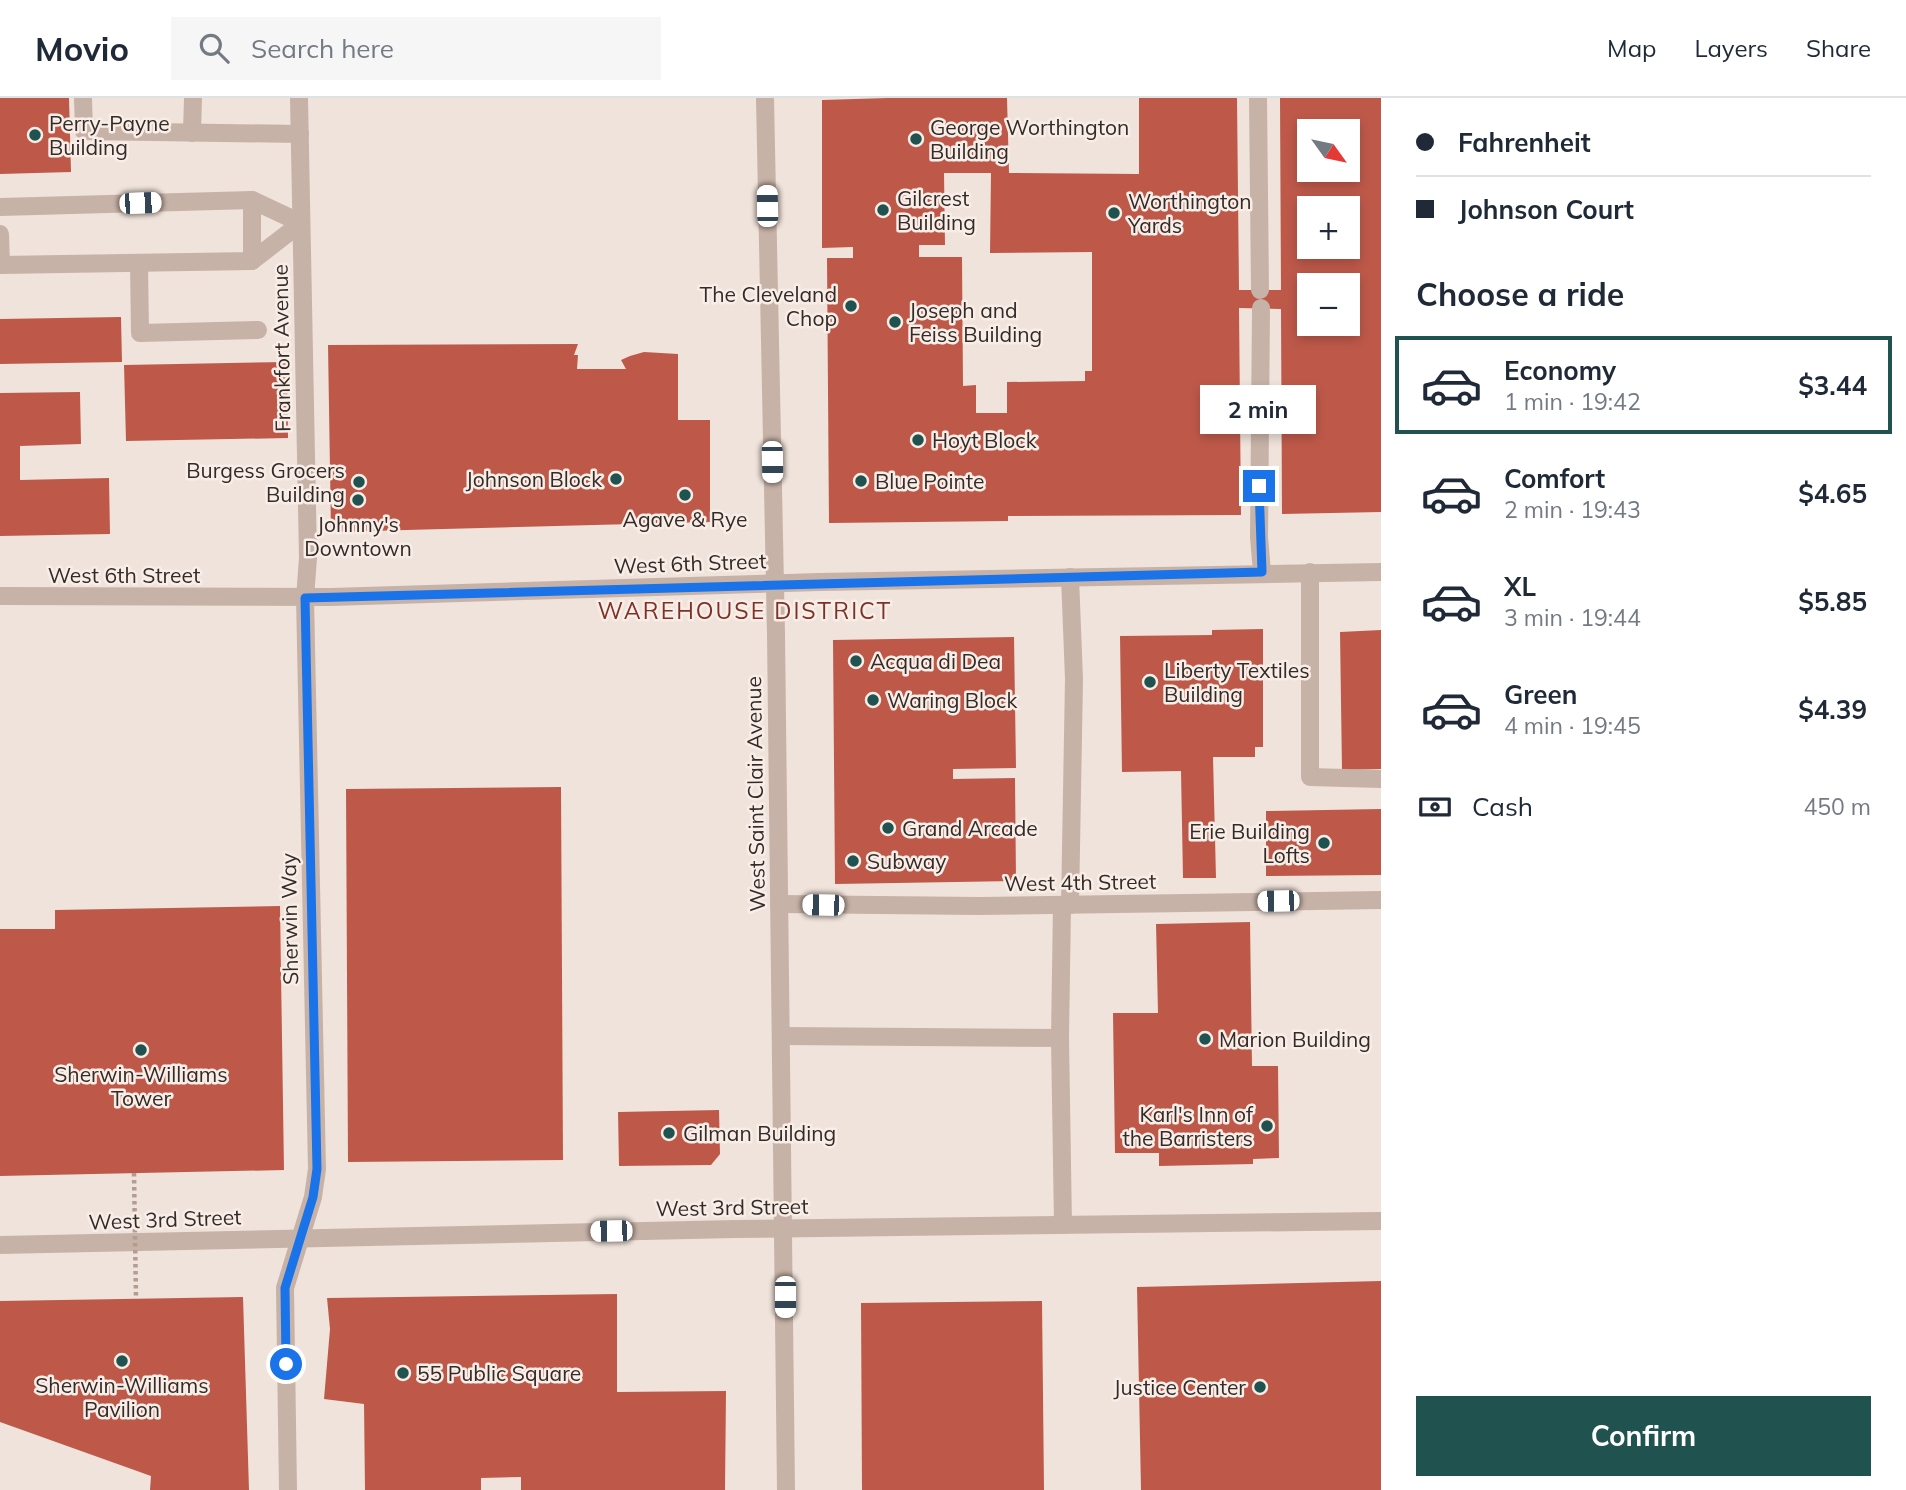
<!DOCTYPE html>
<meta charset="utf-8">
<style>
:root{--surface:#fff;--page:#f6f6f7;--text:#1f2937;--muted:#747a83;--line:#e0e1e3;--accent:#205350}
body{margin:0;font-family:Mulish,sans-serif;background:var(--page);color:var(--text);height:100vh;display:flex;flex-direction:column;font-size:26px;white-space:nowrap}
*{box-sizing:border-box;margin:0}
p{font-size:23px;color:var(--muted)}
.icon{flex:none;width:38px;height:38px;fill:none;stroke:currentColor;stroke-width:2;stroke-linecap:round;stroke-linejoin:round}
.map{position:relative;flex:1;overflow:hidden}
.side{display:flex;flex-direction:column;background:var(--surface);width:525px}
.side>*{flex:none}
.hud{display:grid;align-content:center;height:154px;padding:0 35px;background:var(--surface)}
.needle{width:46px;rotate:123deg}
.tools{position:absolute;left:1297px;top:21px;display:grid;gap:14px}
.tools a{display:grid;place-items:center;width:63px;height:63px;border-radius:0px;background:var(--surface);box-shadow:0 4px 10px #0003;font-size:35px}
.end{position:absolute;width:32px;height:32px;margin:-16px;border:9px solid #1a73e8;background:#fff;box-shadow:0 0 0 4px #fff}
.from{border-radius:50%}
.bubble{position:absolute;height:49px;border-radius:0px;background:var(--surface);box-shadow:0 4px 10px #0003;font-size:23px;font-weight:700;line-height:49px;text-align:center}
.car{position:absolute;width:21px;height:42px;margin:-21px -10px;border-radius:9px;box-shadow:0 0 5px 2px #0007;background:linear-gradient(#fff 24%,#345 0 40%,#fff 0 76%,#345 0 86%,#fff 0)}
.hud b{display:flex;align-items:center;gap:24px;height:66px;font-size:26px}
.hud b+b{border-top:2px solid var(--line)}
.hud i{width:18px;height:18px;background:var(--text)}
ul{padding:0;list-style:none}
li{display:flex;align-items:center;gap:21px;height:98px;margin:0 14px 10px;padding:0 21px;border:4px solid transparent;border-radius:0px}
li div{flex:1}
li b{display:block;font-size:26px}
li em{font-style:normal;font-weight:700}
li.on{border-color:var(--accent)}
li>.icon{width:63px;height:63px;stroke-width:1.5}
h2{padding:0 35px;font-size:32px;line-height:84px}
.pay{display:flex;align-items:center;gap:18px;height:77px;padding:0 35px;font-size:26px}
.pay p{margin-inline-start:auto}
.button{display:flex;gap:14px;margin-top:auto;padding:14px 35px}
.button a{flex:1;height:80px;border-radius:0px;background:var(--accent);color:#fff;font-size:28px;font-weight:700;line-height:80px;text-align:center}
header{display:flex;align-items:center;gap:42px;box-sizing:border-box;height:98px;padding:0 35px;background:var(--surface);border-bottom:2px solid var(--line)}
header strong{font-size:33px}
nav{display:flex;gap:38px;margin-inline-start:auto;font-size:24px}
.search{width:490px;height:63px;background:var(--page);display:flex;align-items:center;gap:18px;box-sizing:border-box;padding:0 24px;border-radius:0px;color:var(--muted);font-size:26px}
main{display:flex;flex:1;min-height:0}
.map>svg:first-child{display:block}
.building{fill:#be594a;fill-rule:evenodd}
.lines{fill:none;stroke-linecap:round;stroke-linejoin:round}
.minor{stroke:#c7b2a7;stroke-width:18}
.path-bridge{stroke:#b39c92;stroke-width:4.5;stroke-dasharray:3.5 3.5;stroke-linecap:butt}
.route{stroke:#1a73e8;stroke-width:9}
.poi-dot{fill:#205350;stroke:#f8eee7;stroke-width:2.5}
.labels{text-anchor:middle;dominant-baseline:central;stroke-width:5;stroke-linejoin:round;paint-order:stroke}
.poi-label{font-size:21px;fill:#342a27;stroke:#f8eee7;text-anchor:start}
.street-label{font-size:21px;fill:#342a27;stroke:#f8eee7}
.neighbourhood-label{font-size:23px;letter-spacing:2px;fill:#7e3126;stroke:#f8eee7}
</style>
<header>
<strong>Movio</strong>
<div class="search"><svg class="icon" aria-label="search" viewBox="0 0 24 24"><circle cx="10" cy="10" r="6"/><path d="M15 15l6 6"/></svg>Search here</div>
<nav><a>Map</a><a>Layers</a><a>Share</a></nav>
</header>
<main>
<div class="map">
<svg width="1381" height="1392" viewBox="0 0 1381 1392">
<rect width="100%" height="100%" fill="#f0e3db"/>
<g class="building">
<path d="M 0,0 L 69,0 L 71,74 L 0,76 Z"/>
<path d="M 888,0 L 1007,0 L 1009,75 L 1139,76 L 1139,0 L 1237,0 L 1239,192 L 1281,192 L 1280,0 L 1381,0 L 1381,414 L 1282,416 L 1281,211 L 1239,210 L 1241,417 L 1008,418 L 1008,423 L 829,425 L 827,160 L 853,160 L 853,149 L 822,150 L 822,2 ZM 1309,33 L 1348,33 L 1348,72 L 1309,72 ZM 944,75 L 991,75 L 990,155 L 1092,154 L 1092,273 L 1085,273 L 1085,283 L 1007,284 L 1007,315 L 976,315 L 976,287 L 963,288 L 962,159 L 919,159 L 919,147 L 945,147 ZM 1309,110 L 1348,110 L 1348,149 L 1309,149 ZM 1309,187 L 1348,187 L 1348,226 L 1309,226 Z"/>
<path d="M 121,219 L 122,264 L 0,266 L 0,221 Z"/>
<path d="M 578,246 L 574,257 L 578,257 L 577,271 L 626,271 L 621,262 L 630,258 L 644,254 L 678,256 L 678,322 L 710,322 L 710,424 L 331,434 L 328,247 Z"/>
<path d="M 287,264 L 288,340 L 126,343 L 124,267 Z"/>
<path d="M 80,294 L 81,346 L 20,348 L 20,382 L 109,380 L 110,436 L 0,438 L 0,295 Z"/>
<path d="M 1263,531 L 1263,649 L 1255,649 L 1255,659 L 1213,659 L 1216,780 L 1183,780 L 1181,673 L 1122,674 L 1120,538 L 1212,537 L 1212,532 Z"/>
<path d="M 1381,532 L 1381,671 L 1342,672 L 1340,534 Z"/>
<path d="M 1014,539 L 1016,670 L 953,671 L 953,681 L 1015,680 L 1016,783 L 835,786 L 833,542 Z"/>
<path d="M 561,689 L 563,1062 L 348,1064 L 346,691 Z"/>
<path d="M 1381,711 L 1381,777 L 1266,778 L 1266,713 Z"/>
<path d="M 280,808 L 284,1072 L 0,1078 L 0,831 L 55,831 L 55,812 Z"/>
<path d="M 1250,824 L 1252,968 L 1278,968 L 1279,1060 L 1253,1061 L 1253,1066 L 1159,1068 L 1159,1055 L 1115,1055 L 1113,915 L 1158,915 L 1156,826 Z"/>
<path d="M 719,1012 L 720,1056 L 711,1067 L 619,1068 L 618,1014 Z"/>
<path d="M 1381,1183 L 1381,1392 L 1141,1392 L 1137,1189 Z"/>
<path d="M 617,1196 L 617,1294 L 726,1293 L 725,1392 L 521,1392 L 521,1379 L 481,1380 L 481,1392 L 365,1392 L 364,1306 L 324,1301 L 330,1231 L 327,1200 Z"/>
<path d="M 243,1199 L 249,1392 L 150,1392 L 151,1378 L 0,1324 L 0,1203 Z"/>
<path d="M 1042,1203 L 1044,1392 L 862,1392 L 861,1205 Z"/>
</g>
<g class="lines">
<g class="minor">
<path d="M 83,0 L 84,33 L 300,36"/>
<path d="M 765,0 L 776,536 L 786,1392"/>
<path d="M 1258,0 L 1260,192"/>
<path d="M 192,35 L 193,0"/>
<path d="M 252,102 L 252,163"/>
<path d="M 0,109 L 252,102 L 301,125 L 252,163 L 0,167"/>
<path d="M 0,136 L 1,167"/>
<path d="M 139,165 L 140,235 L 258,232"/>
<path d="M 1261,210 L 1259,439 L 1262,474"/>
<path d="M 1310,474 L 1310,679 L 1381,681"/>
<path d="M 0,498 L 331,499 L 819,484 L 1381,474"/>
<path d="M 779,806 L 979,808 L 1381,802"/>
<path d="M 1070,807 L 1074,581 L 1070,479"/>
<path d="M 781,938 L 1060,940 L 1063,1127"/>
<path d="M 1060,940 L 1062,807"/>
<path d="M 0,1147 L 735,1131 L 1381,1123"/>
<path d="M 288,1392 L 285,1190 L 313,1099 L 317,1071 L 305,500 L 308,460 L 299,0"/>
</g>
<path class="path-bridge" d="M 134,1075 L 136,1200"/>
</g>
<g class="lines">
<path class="route" d="M 286,1266 L 285,1190 L 313,1099 L 317,1071 L 305,500 L 1262,474 L 1259,388"/>
</g>
<g class="poi-dot">
<circle cx="35" cy="37" r="7"/>
<circle cx="916" cy="41" r="7"/>
<circle cx="883" cy="112" r="7"/>
<circle cx="1114" cy="115" r="7"/>
<circle cx="851" cy="208" r="7"/>
<circle cx="895" cy="224" r="7"/>
<circle cx="918" cy="342" r="7"/>
<circle cx="616" cy="381" r="7"/>
<circle cx="861" cy="383" r="7"/>
<circle cx="359" cy="384" r="7"/>
<circle cx="685" cy="397" r="7"/>
<circle cx="358" cy="402" r="7"/>
<circle cx="856" cy="563" r="7"/>
<circle cx="1150" cy="584" r="7"/>
<circle cx="873" cy="602" r="7"/>
<circle cx="888" cy="730" r="7"/>
<circle cx="1324" cy="745" r="7"/>
<circle cx="853" cy="763" r="7"/>
<circle cx="1205" cy="941" r="7"/>
<circle cx="141" cy="952" r="7"/>
<circle cx="1267" cy="1028" r="7"/>
<circle cx="669" cy="1035" r="7"/>
<circle cx="122" cy="1263" r="7"/>
<circle cx="403" cy="1275" r="7"/>
<circle cx="1260" cy="1289" r="7"/>
</g>
<g class="labels">
<g class="poi-label">
<text x="49" y="25">Perry-Payne<tspan x="49" dy="24">Building</tspan></text>
<text x="930" y="29">George Worthington<tspan x="930" dy="24">Building</tspan></text>
<text x="897" y="100">Gilcrest<tspan x="897" dy="24">Building</tspan></text>
<text x="1128" y="103">Worthington<tspan x="1128" dy="24">Yards</tspan></text>
<text x="837" y="196" text-anchor="end">The Cleveland<tspan x="837" dy="24">Chop</tspan></text>
<text x="909" y="212">Joseph and<tspan x="909" dy="24">Feiss Building</tspan></text>
<text x="932" y="342">Hoyt Block</text>
<text x="345" y="372" text-anchor="end">Burgess Grocers<tspan x="345" dy="24">Building</tspan></text>
<text x="602" y="381" text-anchor="end">Johnson Block</text>
<text x="875" y="383">Blue Pointe</text>
<text x="685" y="421" text-anchor="middle">Agave &amp; Rye</text>
<text x="358" y="426" text-anchor="middle">Johnny's<tspan x="358" dy="24">Downtown</tspan></text>
<text x="870" y="563">Acqua di Dea</text>
<text x="1164" y="572">Liberty Textiles<tspan x="1164" dy="24">Building</tspan></text>
<text x="887" y="602">Waring Block</text>
<text x="902" y="730">Grand Arcade</text>
<text x="1310" y="733" text-anchor="end">Erie Building<tspan x="1310" dy="24">Lofts</tspan></text>
<text x="867" y="763">Subway</text>
<text x="1219" y="941">Marion Building</text>
<text x="141" y="976" text-anchor="middle">Sherwin-Williams<tspan x="141" dy="24">Tower</tspan></text>
<text x="1253" y="1016" text-anchor="end">Karl's Inn of<tspan x="1253" dy="24">the Barristers</tspan></text>
<text x="683" y="1035">Gilman Building</text>
<text x="417" y="1275">55 Public Square</text>
<text x="122" y="1287" text-anchor="middle">Sherwin-Williams<tspan x="122" dy="24">Pavilion</tspan></text>
<text x="1246" y="1289" text-anchor="end">Justice Center</text>
</g>
<g class="street-label">
<text transform="translate(281 250) rotate(-91)">Frankfort Avenue</text>
<text transform="translate(690 465) rotate(-2)">West 6th Street</text>
<text x="124" y="477">West 6th Street</text>
<text transform="translate(755 696) rotate(-91)">West Saint Clair Avenue</text>
<text transform="translate(1080 784) rotate(-1)">West 4th Street</text>
<text transform="translate(289 821) rotate(-91)">Sherwin Way</text>
<text transform="translate(732 1109) rotate(-1)">West 3rd Street</text>
<text transform="translate(165 1121) rotate(-2)">West 3rd Street</text>
</g>
<g class="neighbourhood-label">
<text x="745" y="512">WAREHOUSE DISTRICT</text>
</g>
</g>
</svg>
<div class="tools">
<a><svg class="needle" viewBox="-14 -14 28 28"><path d="M0-13l5 13h-10z" fill="#e53935"/><path d="M0 13l5-13h-10z" fill="#747a83"/></svg></a>
<a>+</a>
<a>−</a>
</div>
<i class="end from" style="left:286px;top:1266px"></i>
<i class="end" style="left:1259px;top:388px"></i>
<div class="bubble" style="left:1200px;top:287px;width:116px">2 min</div>
<i class="car" style="left:140px;top:105px;rotate:88deg"></i>
<i class="car" style="left:767px;top:108px;rotate:359deg"></i>
<i class="car" style="left:772px;top:364px;rotate:179deg"></i>
<i class="car" style="left:1278px;top:803px;rotate:269deg"></i>
<i class="car" style="left:823px;top:807px;rotate:271deg"></i>
<i class="car" style="left:611px;top:1133px;rotate:269deg"></i>
<i class="car" style="left:785px;top:1199px;rotate:180deg"></i>
</div>
<section class="side">
<div class="hud">
<b><i class="from"></i>Fahrenheit</b>
<b><i></i>Johnson Court</b>
</div>
<h2>Choose a ride</h2>
<ul>
<li class="on"><svg class="icon" aria-label="car" viewBox="0 0 24 24"><path d="M5 17H2v-5l4-1 3-4h7l3 4 3 1v5h-3M9 17h6M6 11h13"/><circle cx="7" cy="17" r="2"/><circle cx="17" cy="17" r="2"/></svg><div><b>Economy</b><p>1 min · 19:42</p></div><em>$3.44</em></li>
<li><svg class="icon" aria-label="car" viewBox="0 0 24 24"><path d="M5 17H2v-5l4-1 3-4h7l3 4 3 1v5h-3M9 17h6M6 11h13"/><circle cx="7" cy="17" r="2"/><circle cx="17" cy="17" r="2"/></svg><div><b>Comfort</b><p>2 min · 19:43</p></div><em>$4.65</em></li>
<li><svg class="icon" aria-label="car" viewBox="0 0 24 24"><path d="M5 17H2v-5l4-1 3-4h7l3 4 3 1v5h-3M9 17h6M6 11h13"/><circle cx="7" cy="17" r="2"/><circle cx="17" cy="17" r="2"/></svg><div><b>XL</b><p>3 min · 19:44</p></div><em>$5.85</em></li>
<li><svg class="icon" aria-label="car" viewBox="0 0 24 24"><path d="M5 17H2v-5l4-1 3-4h7l3 4 3 1v5h-3M9 17h6M6 11h13"/><circle cx="7" cy="17" r="2"/><circle cx="17" cy="17" r="2"/></svg><div><b>Green</b><p>4 min · 19:45</p></div><em>$4.39</em></li>
</ul>
<div class="pay"><svg class="icon" aria-label="cash" viewBox="0 0 24 24"><path d="M3 7h18v10H3z"/><circle cx="12" cy="12" r="2"/></svg>Cash<p>450 m</p></div>
<div class="button"><a>Confirm</a></div>
</section>
</main>
